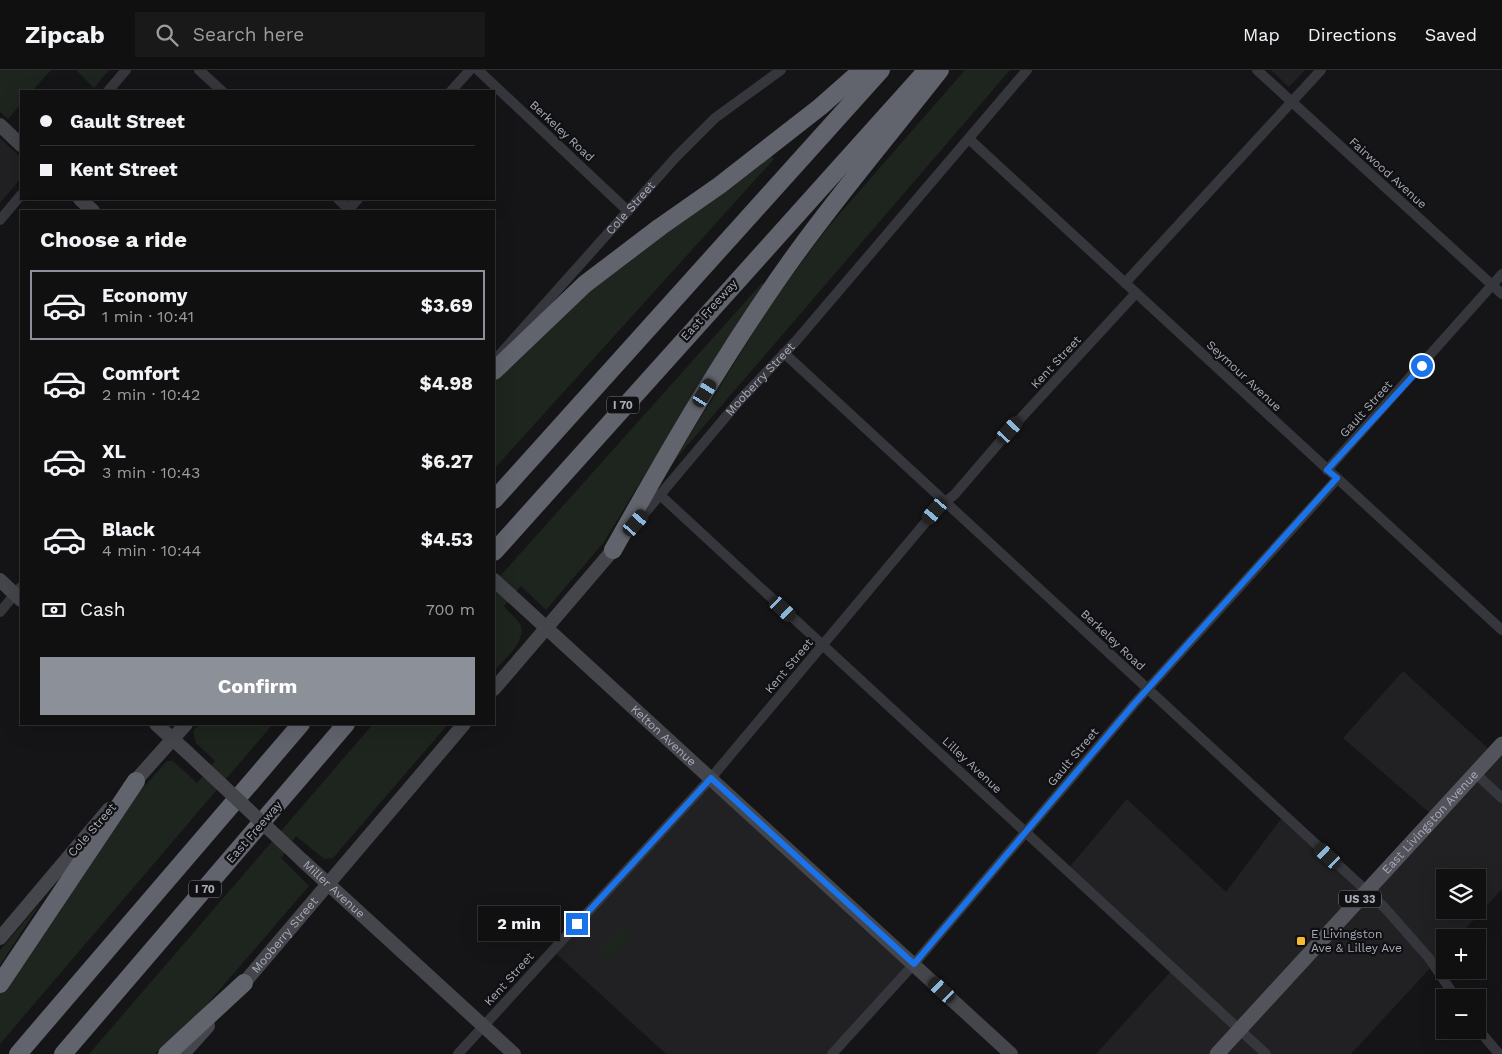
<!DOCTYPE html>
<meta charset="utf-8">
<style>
:root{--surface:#101011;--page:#19191a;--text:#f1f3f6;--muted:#9c9d9f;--line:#303031;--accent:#8c9099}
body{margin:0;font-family:"Work Sans",sans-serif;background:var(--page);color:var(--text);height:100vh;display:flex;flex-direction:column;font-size:19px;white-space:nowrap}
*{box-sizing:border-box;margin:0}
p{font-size:16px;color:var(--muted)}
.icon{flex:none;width:28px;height:28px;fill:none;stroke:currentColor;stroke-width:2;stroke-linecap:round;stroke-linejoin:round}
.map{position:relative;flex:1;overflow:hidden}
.details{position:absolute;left:20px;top:140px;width:475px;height:515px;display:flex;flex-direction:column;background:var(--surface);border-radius:0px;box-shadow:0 5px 20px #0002,0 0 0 1px var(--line)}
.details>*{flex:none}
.hud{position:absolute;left:20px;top:20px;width:475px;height:110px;border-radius:0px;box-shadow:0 5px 20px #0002,0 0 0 1px var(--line);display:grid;align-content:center;height:110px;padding:0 20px;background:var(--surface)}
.buttons{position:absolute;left:1436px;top:799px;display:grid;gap:10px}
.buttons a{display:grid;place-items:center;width:50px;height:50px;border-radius:0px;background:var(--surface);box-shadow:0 5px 20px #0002,0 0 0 1px var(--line);font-size:25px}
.end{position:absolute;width:22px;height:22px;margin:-11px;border:6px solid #1a73e8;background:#fff;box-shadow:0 0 0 2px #fff}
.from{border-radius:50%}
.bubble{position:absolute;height:35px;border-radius:0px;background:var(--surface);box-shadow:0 5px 20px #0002,0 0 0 1px var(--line);font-size:16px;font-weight:700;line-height:35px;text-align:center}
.car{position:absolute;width:15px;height:30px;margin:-15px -8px;border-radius:6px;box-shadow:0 0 4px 1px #0007;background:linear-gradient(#222 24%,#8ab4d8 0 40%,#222 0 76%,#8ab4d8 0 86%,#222 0)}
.hud b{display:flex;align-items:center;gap:18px;height:48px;font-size:19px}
.hud b+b{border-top:1px solid var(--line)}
.hud i{width:12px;height:12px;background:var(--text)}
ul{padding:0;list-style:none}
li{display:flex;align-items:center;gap:15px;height:70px;margin:0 10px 8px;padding:0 10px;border:2px solid transparent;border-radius:0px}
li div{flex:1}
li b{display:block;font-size:19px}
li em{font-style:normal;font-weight:700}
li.current{border-color:var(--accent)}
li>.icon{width:45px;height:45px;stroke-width:1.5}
h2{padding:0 20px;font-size:22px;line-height:60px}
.pay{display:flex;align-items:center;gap:12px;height:55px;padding:0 20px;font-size:19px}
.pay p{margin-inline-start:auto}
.primary-button{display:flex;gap:10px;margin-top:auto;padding:10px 20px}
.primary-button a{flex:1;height:58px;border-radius:0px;background:var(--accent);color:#fff;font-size:20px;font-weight:700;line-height:58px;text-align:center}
header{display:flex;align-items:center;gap:30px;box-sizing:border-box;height:70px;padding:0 25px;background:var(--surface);border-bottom:1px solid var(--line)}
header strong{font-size:24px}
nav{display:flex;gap:28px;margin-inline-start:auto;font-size:18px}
.search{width:350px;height:45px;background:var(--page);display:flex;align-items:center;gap:12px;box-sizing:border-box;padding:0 18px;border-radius:0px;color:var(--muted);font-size:19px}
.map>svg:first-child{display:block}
.built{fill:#212124;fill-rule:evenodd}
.green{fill:#1d251e}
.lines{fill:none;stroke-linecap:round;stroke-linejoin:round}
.street{stroke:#36373c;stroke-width:10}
.secondary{stroke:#44464c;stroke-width:14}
.primary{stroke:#52535b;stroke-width:15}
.highway{stroke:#62646d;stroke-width:18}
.secondary-bridge{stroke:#44464c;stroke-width:14}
.route{stroke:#1a73e8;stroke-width:6}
.poi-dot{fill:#f6bc2e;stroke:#101012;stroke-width:2}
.labels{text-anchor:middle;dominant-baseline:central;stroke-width:4.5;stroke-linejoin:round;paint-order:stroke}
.shield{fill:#101012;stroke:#7a7c86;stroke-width:1}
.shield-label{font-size:11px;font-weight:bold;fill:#a7abb7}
.street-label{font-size:12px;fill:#a7abb7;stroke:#101012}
.poi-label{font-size:12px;fill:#a7abb7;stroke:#101012;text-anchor:start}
</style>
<header>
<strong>Zipcab</strong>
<div class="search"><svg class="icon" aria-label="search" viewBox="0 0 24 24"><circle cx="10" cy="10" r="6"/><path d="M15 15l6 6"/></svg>Search here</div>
<nav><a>Map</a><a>Directions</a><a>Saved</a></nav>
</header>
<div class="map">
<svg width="1502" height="984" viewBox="0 0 1502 984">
<rect width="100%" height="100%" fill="#151517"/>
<g class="built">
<path d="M 1271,0 L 1305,0 L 1289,17 Z"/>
<path d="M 0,68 L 21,88 L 21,108 L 0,133 Z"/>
<path d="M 1403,601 L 1492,682 L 1502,671 L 1502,819 L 1458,867 L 1445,868 L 1445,882 L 1351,984 L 1096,984 L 1173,899 L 1066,801 L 1127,729 L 1226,822 L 1284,745 L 1364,820 L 1432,745 L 1343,668 ZM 1445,808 L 1478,808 L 1478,840 L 1445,840 Z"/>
<path d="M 709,710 L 915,895 L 832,984 L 666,984 L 551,879 Z"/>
</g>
<g class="green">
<path d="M 0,0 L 51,0 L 32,21 L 21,21 L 21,34 L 8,49 L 0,42 Z"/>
<path d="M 76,0 L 109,0 L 94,18 Z"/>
<path d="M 965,0 L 1010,0 L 673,392 L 771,234 L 828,157 Z"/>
<path d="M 770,86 L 774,89 L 494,399 L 494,308 L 597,213 Z"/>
<path d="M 762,213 L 765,216 L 697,319 L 604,472 L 546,540 L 521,516 L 504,536 C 508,542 517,548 520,554 C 528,571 503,590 494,601 L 494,513 Z"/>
<path d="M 200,654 L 273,654 L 0,974 L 0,923 L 95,780 L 133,729 L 167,691 L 173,691 L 197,713 L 215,691 L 196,673 L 193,661 Z"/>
<path d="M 373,654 L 448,654 L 333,788 L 324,789 L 296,766 L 281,788 L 309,816 L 204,938 L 155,984 L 89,984 Z"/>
<path d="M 42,831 L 0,895 L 0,880 Z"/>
<path d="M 620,856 L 631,867 L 610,889 L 599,879 Z"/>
</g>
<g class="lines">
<g class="street">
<path d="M 199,0 L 222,21"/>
<path d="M 478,0 L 628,141"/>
<path d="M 1257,0 L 1502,224"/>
<path d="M 108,21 L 126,0"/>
<path d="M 451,21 L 470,0"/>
<path d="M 969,69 L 1502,560"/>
<path d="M 338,129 L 351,141"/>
<path d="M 347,141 L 358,129"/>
<path d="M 0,150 L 21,125"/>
<path d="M 1125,213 L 1321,0"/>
<path d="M 784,283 L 1384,837 L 1429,888 L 1456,928"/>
<path id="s1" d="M 494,291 L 676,87 L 715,48 L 781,0"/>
<path d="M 1327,400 L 1502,204"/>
<path d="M 660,425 L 1266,984"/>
<path id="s2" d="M 633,457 L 739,331 L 796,271 L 1027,0"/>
<path d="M 0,542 L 21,517"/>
<path d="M 1475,703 L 1502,728"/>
<path d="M 1478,959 L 1499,984"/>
<path d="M 458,984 L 711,708 L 935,441 L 955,424 L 1010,360 L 1136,223"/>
<path d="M 832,984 L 914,894 L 1134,634 L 1337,409"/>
</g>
<g class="secondary">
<path d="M 0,55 L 21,75"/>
<path d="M 80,129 L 93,141"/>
<path d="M 0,510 L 21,530"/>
<path id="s3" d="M 494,510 L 1011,984"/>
<path d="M 494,619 L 613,480"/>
<path d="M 156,654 L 188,683"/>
<path d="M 129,718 L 186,654"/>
<path id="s4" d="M 303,791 L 514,984"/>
<path d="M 0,868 L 109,739"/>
<path id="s5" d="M 238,920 L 464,654"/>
<path d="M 183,984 L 208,956"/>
</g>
<path class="primary" id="s6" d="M 1217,984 L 1502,674"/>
<g class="highway">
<path d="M 494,301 L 585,214 L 660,157 L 720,115 L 820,37 L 862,0"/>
<path d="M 494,430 L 881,0"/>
<path d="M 613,480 C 670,378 729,276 798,181 C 843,119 893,60 940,0"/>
<path d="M 494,482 L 927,0"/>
<path d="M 0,914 L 136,711"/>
<path d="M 18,984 L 301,654"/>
<path d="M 63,984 L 346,654"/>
<path d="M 167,984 L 244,913"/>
</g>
<path class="secondary-bridge" d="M 188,683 L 303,791"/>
</g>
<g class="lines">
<path class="route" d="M 577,854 L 711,708 L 914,894 L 1134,634 L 1337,408 L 1327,400 L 1422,296"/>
</g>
<rect class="poi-dot" x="1296" y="866" width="10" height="10" rx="2.5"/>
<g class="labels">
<g class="shield">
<rect x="607" y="326.5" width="32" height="17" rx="4"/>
<rect x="189" y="810.5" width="32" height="17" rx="4"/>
<rect x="1339" y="820.5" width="42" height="17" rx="4"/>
</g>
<g class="shield-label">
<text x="623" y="335">I 70</text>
<text x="205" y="819">I 70</text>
<text x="1360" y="829">US 33</text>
</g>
<g class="street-label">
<text transform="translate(562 61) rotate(43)">Berkeley Road</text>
<text transform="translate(1388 103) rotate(42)">Fairwood Avenue</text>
<text stroke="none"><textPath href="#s1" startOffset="205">Cole Street</textPath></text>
<text transform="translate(709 240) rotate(-48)">East Freeway</text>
<text transform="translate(1056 292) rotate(-47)">Kent Street</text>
<text transform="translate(1244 306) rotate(43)">Seymour Avenue</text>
<text stroke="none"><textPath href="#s2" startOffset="195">Mooberry Street</textPath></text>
<text transform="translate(1366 339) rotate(-48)">Gault Street</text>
<text transform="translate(1113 570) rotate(43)">Berkeley Road</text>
<text transform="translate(789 596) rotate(-50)">Kent Street</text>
<text stroke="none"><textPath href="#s3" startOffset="230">Kelton Avenue</textPath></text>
<text transform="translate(1073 687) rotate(-50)">Gault Street</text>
<text transform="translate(972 695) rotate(43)">Lilley Avenue</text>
<text stroke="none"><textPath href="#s6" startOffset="315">East Livingston Avenue</textPath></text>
<text transform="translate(92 760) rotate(-49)">Cole Street</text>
<text transform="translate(254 762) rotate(-49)">East Freeway</text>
<text stroke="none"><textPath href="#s4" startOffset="42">Miller Avenue</textPath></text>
<text stroke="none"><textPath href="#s5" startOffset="72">Mooberry Street</textPath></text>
<text transform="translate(509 909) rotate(-48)">Kent Street</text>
</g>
<g class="poi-label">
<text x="1311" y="864">E Livingston<tspan x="1311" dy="14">Ave &amp; Lilley Ave</tspan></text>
</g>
</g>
</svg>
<div class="buttons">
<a><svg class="icon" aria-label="layers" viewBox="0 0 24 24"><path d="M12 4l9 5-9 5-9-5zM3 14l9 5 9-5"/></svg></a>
<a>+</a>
<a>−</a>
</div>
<i class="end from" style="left:1422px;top:296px"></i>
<i class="end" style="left:577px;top:854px"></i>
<div class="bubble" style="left:478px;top:836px;width:82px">2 min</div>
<i class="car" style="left:705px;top:323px;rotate:32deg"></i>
<i class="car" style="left:1010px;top:360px;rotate:42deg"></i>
<i class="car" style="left:935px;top:441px;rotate:220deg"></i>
<i class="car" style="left:636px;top:453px;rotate:41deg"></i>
<i class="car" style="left:783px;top:539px;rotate:133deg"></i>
<i class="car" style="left:1328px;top:786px;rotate:313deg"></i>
<i class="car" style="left:942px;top:920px;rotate:313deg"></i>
<div class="hud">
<b><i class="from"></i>Gault Street</b>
<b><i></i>Kent Street</b>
</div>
<section class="details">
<h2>Choose a ride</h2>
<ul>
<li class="current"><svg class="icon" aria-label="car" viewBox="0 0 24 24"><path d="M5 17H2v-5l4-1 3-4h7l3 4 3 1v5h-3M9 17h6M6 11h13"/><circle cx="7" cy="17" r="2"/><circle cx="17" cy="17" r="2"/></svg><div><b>Economy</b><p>1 min · 10:41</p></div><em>$3.69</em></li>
<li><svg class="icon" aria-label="car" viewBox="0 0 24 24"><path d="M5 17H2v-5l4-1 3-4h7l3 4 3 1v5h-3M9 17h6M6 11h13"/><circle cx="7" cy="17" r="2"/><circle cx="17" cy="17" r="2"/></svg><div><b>Comfort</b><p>2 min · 10:42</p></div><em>$4.98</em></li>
<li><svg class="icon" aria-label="car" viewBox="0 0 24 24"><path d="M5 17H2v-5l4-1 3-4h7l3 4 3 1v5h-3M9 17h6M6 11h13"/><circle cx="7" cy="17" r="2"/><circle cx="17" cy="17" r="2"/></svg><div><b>XL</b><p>3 min · 10:43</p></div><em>$6.27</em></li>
<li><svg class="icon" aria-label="car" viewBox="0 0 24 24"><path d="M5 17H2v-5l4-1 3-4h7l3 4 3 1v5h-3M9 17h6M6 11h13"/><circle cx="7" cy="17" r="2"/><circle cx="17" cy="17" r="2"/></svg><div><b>Black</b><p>4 min · 10:44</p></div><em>$4.53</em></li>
</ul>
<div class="pay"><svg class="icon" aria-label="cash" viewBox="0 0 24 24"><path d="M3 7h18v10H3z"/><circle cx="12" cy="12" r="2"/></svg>Cash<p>700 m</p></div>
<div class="primary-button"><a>Confirm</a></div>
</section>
</div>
